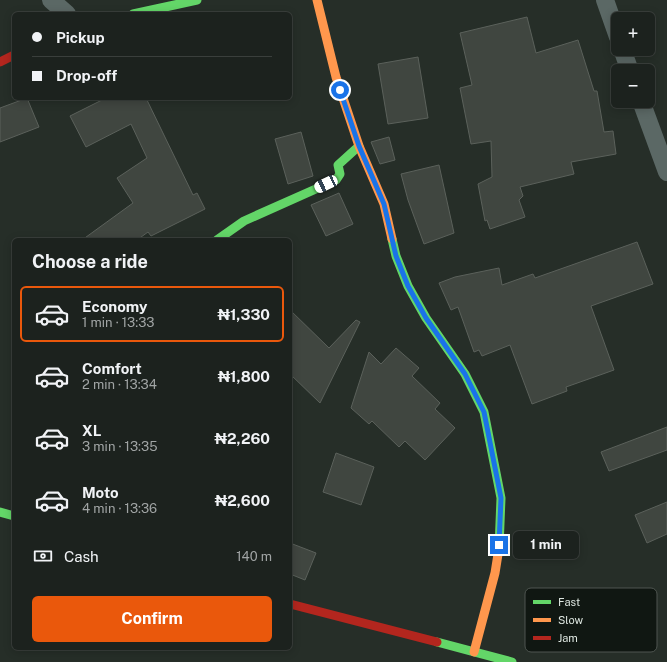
<!DOCTYPE html>
<meta charset="utf-8">
<style>
:root{--surface:#1c221e;--page:#252a27;--text:#f1f3f6;--muted:#a0a4a4;--line:#3a3f3c;--accent:#ea580c}
body{margin:0;font-family:"Public Sans",sans-serif;background:var(--page);color:var(--text);height:100vh;display:flex;flex-direction:column;font-size:15px;white-space:nowrap}
*{box-sizing:border-box;margin:0}
p{font-size:13px;color:var(--muted)}
.icon{flex:none;width:22px;height:22px;fill:none;stroke:currentColor;stroke-width:2;stroke-linecap:round;stroke-linejoin:round}
.map{position:relative;flex:1;overflow:hidden}
.details{position:absolute;left:12px;top:238px;width:280px;height:412px;display:flex;flex-direction:column;background:var(--surface);border-radius:6px;box-shadow:0 2px 10px #0003,0 0 0 1px var(--line)}
.details>*{flex:none}
.hud{position:absolute;left:12px;top:12px;width:280px;height:88px;border-radius:6px;box-shadow:0 2px 10px #0003,0 0 0 1px var(--line);display:grid;align-content:center;height:88px;padding:0 20px;background:var(--surface)}
.controls{position:absolute;left:611px;top:12px;display:grid;gap:8px}
.controls a{display:grid;place-items:center;width:44px;height:44px;border-radius:6px;background:var(--surface);box-shadow:0 2px 10px #0003,0 0 0 1px var(--line);font-size:20px}
.end{position:absolute;width:18px;height:18px;margin:-9px;border:5px solid #1a73e8;background:#fff;box-shadow:0 0 0 2px #fff}
.from{border-radius:50%}
.bubble{position:absolute;height:28px;border-radius:6px;background:var(--surface);box-shadow:0 2px 10px #0003,0 0 0 1px var(--line);font-size:13px;font-weight:700;line-height:28px;text-align:center}
.car{position:absolute;width:12px;height:24px;margin:-12px -6px;border-radius:5px;box-shadow:0 0 3px 1px #0007;background:linear-gradient(#fff 24%,#345 0 40%,#fff 0 76%,#345 0 86%,#fff 0)}
.hud b{display:flex;align-items:center;gap:14px;height:38px;font-size:15px}
.hud b+b{border-top:1px solid var(--line)}
.hud i{width:10px;height:10px;background:var(--text)}
ul{padding:0;list-style:none}
li{display:flex;align-items:center;gap:12px;height:56px;margin:0 8px 6px;padding:0 12px;border:2px solid transparent;border-radius:6px}
li div{flex:1}
li b{display:block;font-size:15px}
li em{font-style:normal;font-weight:700}
li.current{border-color:var(--accent)}
li>.icon{width:36px;height:36px;stroke-width:1.5}
h2{padding:0 20px;font-size:18px;line-height:48px}
.pay{display:flex;align-items:center;gap:10px;height:44px;padding:0 20px;font-size:15px}
.pay p{margin-inline-start:auto}
.cta{display:flex;gap:8px;margin-top:auto;padding:8px 20px}
.cta a{flex:1;height:46px;border-radius:6px;background:var(--accent);color:#fff;font-size:16px;font-weight:700;line-height:46px;text-align:center}
.map>svg:first-child{display:block}
.building{fill:#404640;stroke:#5b615b}
.lines{fill:none;stroke-linecap:round;stroke-linejoin:round}
.street{stroke:#5b6865;stroke-width:18}
.fast{stroke:#63d668;stroke-width:9}
.slow{stroke:#ff974d;stroke-width:9}
.jam{stroke:#b3261e;stroke-width:9}
.route{stroke:#1a73e8;stroke-width:5}
.key{fill:#101712;stroke:#4e5550;stroke-width:1}
.key-label{font-size:11px;fill:#dee7e1}
</style>
<div class="map">
<svg width="667" height="662" viewBox="0 0 667 662">
<rect width="100%" height="100%" fill="#262e28"/>
<g class="building">
<path d="M 527,17 L 536,53 L 578,40 L 594,91 L 597,91 L 604,132 L 613,131 L 616,154 L 571,162 L 574,174 L 520,187 L 523,196 L 519,200 L 525,217 L 490,229 L 487,220 L 485,221 L 478,184 L 492,177 L 491,141 L 471,144 L 460,88 L 472,85 L 460,33 Z"/>
<path d="M 418,57 L 428,118 L 388,124 L 378,64 Z"/>
<path d="M 27,98 L 39,127 L 0,142 L 0,108 Z"/>
<path d="M 106,98 L 146,98 L 193,195 L 197,193 L 205,209 L 151,236 L 148,232 L 137,240 L 82,240 L 133,203 L 117,178 L 147,158 L 131,124 L 86,147 L 70,116 Z"/>
<path d="M 301,132 L 313,176 L 288,184 L 275,139 Z"/>
<path d="M 389,137 L 395,160 L 380,164 L 371,142 Z"/>
<path d="M 439,165 L 454,233 L 424,244 L 408,200 L 401,174 Z"/>
<path d="M 339,193 L 353,224 L 326,236 L 311,205 Z"/>
<path d="M 637,242 L 653,284 L 591,306 L 614,370 L 566,387 L 567,391 L 532,404 L 510,345 L 482,356 L 479,350 L 474,352 L 458,307 L 451,310 L 439,283 L 455,277 L 499,268 L 502,285 L 533,274 L 535,278 Z"/>
<path d="M 290,310 L 329,348 L 356,320 L 360,322 L 320,403 L 290,374 Z"/>
<path d="M 396,348 L 419,368 L 412,376 L 440,403 L 435,409 L 455,428 L 425,460 L 405,441 L 399,447 L 372,421 L 369,424 L 351,408 L 369,352 L 381,364 Z"/>
<path d="M 667,427 L 667,450 L 609,471 L 601,452 Z"/>
<path d="M 336,453 L 374,467 L 361,505 L 323,492 Z"/>
<path d="M 667,502 L 667,534 L 647,543 L 635,515 Z"/>
<path d="M 290,543 L 316,553 L 305,580 L 290,574 Z"/>
</g>
<g class="lines">
<g class="street">
<path d="M 51,0 L 67,14"/>
<path d="M 605,0 L 618,37"/>
<path d="M 622,49 L 630,71"/>
<path d="M 641,101 L 667,172"/>
</g>
<g class="fast">
<path d="M 133,14 L 197,0"/>
<path d="M 392,239 L 396,256 L 408,286 L 426,318 L 465,374 L 484,412 L 501,498 L 499,548"/>
<path d="M 217,240 L 244,221 L 336,180 L 340,174 L 338,165 L 359,146"/>
<path d="M 0,512 L 14,516"/>
<path d="M 437,642 L 512,662"/>
</g>
<g class="slow">
<path d="M 317,0 L 336,77 L 359,146 L 384,204 L 392,239"/>
<path d="M 474,652 L 495,573 L 499,548"/>
</g>
<g class="jam">
<path d="M 0,62 L 14,55"/>
<path d="M 290,604 L 437,642"/>
</g>
</g>
<g class="lines">
<path class="route" d="M 340,90 L 359,146 L 384,204 L 396,256 L 408,286 L 426,318 L 465,374 L 484,412 L 501,498 L 499,545"/>
</g>
<rect x="525" y="588" width="132" height="64" rx="6" class="key"/>
<rect x="533" y="600" width="18" height="4" fill="#63d668"/>
<rect x="533" y="618" width="18" height="4" fill="#ff974d"/>
<rect x="533" y="636" width="18" height="4" fill="#b3261e"/>
<g class="key-label">
<text x="558" y="606">Fast</text>
<text x="558" y="624">Slow</text>
<text x="558" y="642">Jam</text>
</g>
</svg>
<div class="controls">
<a>+</a>
<a>−</a>
</div>
<i class="end from" style="left:340px;top:90px"></i>
<i class="end" style="left:499px;top:545px"></i>
<div class="bubble" style="left:513px;top:531px;width:66px">1 min</div>
<i class="car" style="left:326px;top:184px;rotate:245deg"></i>
<div class="hud">
<b><i class="from"></i>Pickup</b>
<b><i></i>Drop-off</b>
</div>
<section class="details">
<h2>Choose a ride</h2>
<ul>
<li class="current"><svg class="icon" aria-label="car" viewBox="0 0 24 24"><path d="M5 17H2v-5l4-1 3-4h7l3 4 3 1v5h-3M9 17h6M6 11h13"/><circle cx="7" cy="17" r="2"/><circle cx="17" cy="17" r="2"/></svg><div><b>Economy</b><p>1 min · 13:33</p></div><em>₦1,330</em></li>
<li><svg class="icon" aria-label="car" viewBox="0 0 24 24"><path d="M5 17H2v-5l4-1 3-4h7l3 4 3 1v5h-3M9 17h6M6 11h13"/><circle cx="7" cy="17" r="2"/><circle cx="17" cy="17" r="2"/></svg><div><b>Comfort</b><p>2 min · 13:34</p></div><em>₦1,800</em></li>
<li><svg class="icon" aria-label="car" viewBox="0 0 24 24"><path d="M5 17H2v-5l4-1 3-4h7l3 4 3 1v5h-3M9 17h6M6 11h13"/><circle cx="7" cy="17" r="2"/><circle cx="17" cy="17" r="2"/></svg><div><b>XL</b><p>3 min · 13:35</p></div><em>₦2,260</em></li>
<li><svg class="icon" aria-label="car" viewBox="0 0 24 24"><path d="M5 17H2v-5l4-1 3-4h7l3 4 3 1v5h-3M9 17h6M6 11h13"/><circle cx="7" cy="17" r="2"/><circle cx="17" cy="17" r="2"/></svg><div><b>Moto</b><p>4 min · 13:36</p></div><em>₦2,600</em></li>
</ul>
<div class="pay"><svg class="icon" aria-label="cash" viewBox="0 0 24 24"><path d="M3 7h18v10H3z"/><circle cx="12" cy="12" r="2"/></svg>Cash<p>140 m</p></div>
<div class="cta"><a>Confirm</a></div>
</section>
</div>
